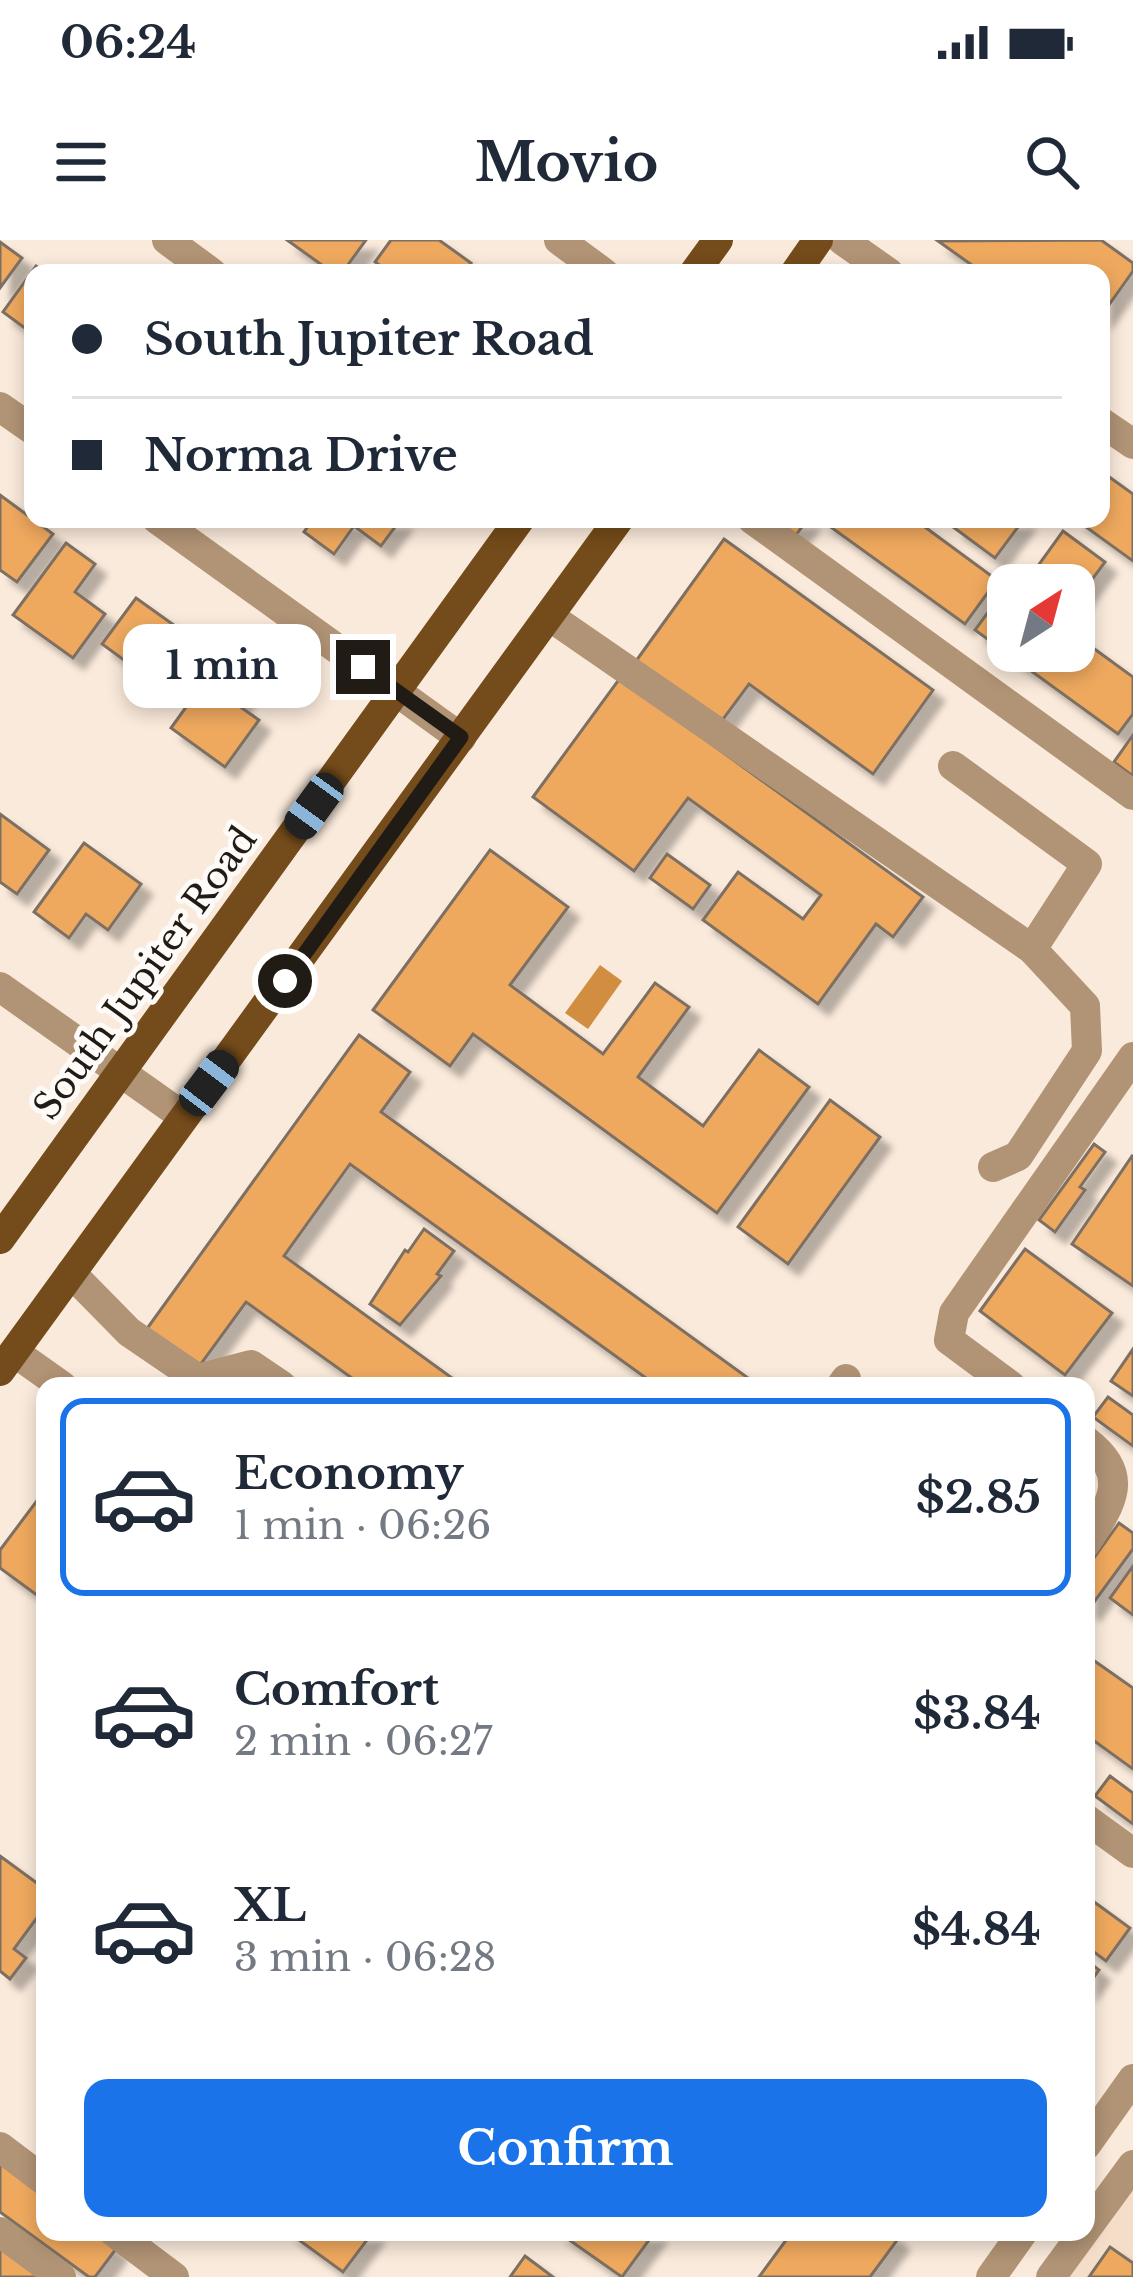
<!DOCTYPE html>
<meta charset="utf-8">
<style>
:root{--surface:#fff;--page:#f6f6f7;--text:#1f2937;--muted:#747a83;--line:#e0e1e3;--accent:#1a73e8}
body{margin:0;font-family:"Libre Baskerville",serif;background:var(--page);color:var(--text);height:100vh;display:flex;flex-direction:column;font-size:45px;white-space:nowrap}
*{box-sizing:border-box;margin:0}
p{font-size:39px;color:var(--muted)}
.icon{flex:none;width:66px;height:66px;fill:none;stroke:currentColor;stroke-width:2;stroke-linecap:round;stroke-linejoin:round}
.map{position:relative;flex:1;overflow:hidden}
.sheet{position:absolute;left:36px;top:1137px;width:1059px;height:864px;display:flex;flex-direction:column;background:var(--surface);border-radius:24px;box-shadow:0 6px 18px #0003}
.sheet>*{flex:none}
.top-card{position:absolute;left:24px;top:24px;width:1086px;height:264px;border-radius:24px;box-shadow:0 6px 18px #0003;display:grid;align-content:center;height:264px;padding:0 48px;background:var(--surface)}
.needle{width:78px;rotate:36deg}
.controls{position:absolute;left:987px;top:324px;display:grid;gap:24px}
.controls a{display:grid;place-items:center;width:108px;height:108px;border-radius:24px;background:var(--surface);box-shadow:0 6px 18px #0003;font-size:60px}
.end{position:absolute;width:54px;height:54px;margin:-27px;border:15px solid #211b15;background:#fff;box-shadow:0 0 0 6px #fff}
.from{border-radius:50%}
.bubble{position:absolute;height:84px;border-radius:24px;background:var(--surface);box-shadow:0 6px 18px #0003;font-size:39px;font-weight:700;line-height:84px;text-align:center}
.car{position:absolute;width:36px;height:72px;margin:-36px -18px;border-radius:15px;box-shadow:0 0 9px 3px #0007;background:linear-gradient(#222 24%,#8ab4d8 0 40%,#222 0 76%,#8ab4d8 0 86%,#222 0)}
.top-card b{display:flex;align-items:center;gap:42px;height:114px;font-size:45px}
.top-card b+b{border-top:3px solid var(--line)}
.top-card i{width:30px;height:30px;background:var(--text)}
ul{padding:21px 0 0;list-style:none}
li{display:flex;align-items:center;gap:36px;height:198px;margin:0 24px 18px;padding:0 24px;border:6px solid transparent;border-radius:24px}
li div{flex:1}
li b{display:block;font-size:45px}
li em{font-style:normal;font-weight:700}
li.active{border-color:var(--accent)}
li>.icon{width:108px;height:108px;stroke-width:1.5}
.action{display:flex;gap:24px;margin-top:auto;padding:24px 48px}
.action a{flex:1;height:138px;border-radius:24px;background:var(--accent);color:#fff;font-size:48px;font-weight:700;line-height:138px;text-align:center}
.status{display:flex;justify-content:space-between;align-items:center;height:84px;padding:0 60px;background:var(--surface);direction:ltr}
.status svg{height:33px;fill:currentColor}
header{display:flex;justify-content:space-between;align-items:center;height:156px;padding:0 48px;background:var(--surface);font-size:54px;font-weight:700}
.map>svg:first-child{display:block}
.built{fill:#f4dec9}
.water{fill:#d18e41}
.building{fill:#efa95e;stroke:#7d6f62;stroke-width:3;filter:url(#shadow)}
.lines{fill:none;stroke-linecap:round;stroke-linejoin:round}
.minor{stroke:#b19375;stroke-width:30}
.major{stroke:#744b1a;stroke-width:30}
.route{stroke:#211b15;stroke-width:15}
.labels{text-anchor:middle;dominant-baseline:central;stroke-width:10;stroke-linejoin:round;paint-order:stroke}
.street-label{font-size:36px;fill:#211b15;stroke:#fdfaf7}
</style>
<div class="status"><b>06:24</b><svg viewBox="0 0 49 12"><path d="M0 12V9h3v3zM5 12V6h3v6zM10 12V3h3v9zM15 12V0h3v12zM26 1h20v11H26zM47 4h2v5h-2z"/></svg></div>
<header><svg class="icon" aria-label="menu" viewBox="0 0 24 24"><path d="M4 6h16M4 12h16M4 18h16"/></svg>Movio<svg class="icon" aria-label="search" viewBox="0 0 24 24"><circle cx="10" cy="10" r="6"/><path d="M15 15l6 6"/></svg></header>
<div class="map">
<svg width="1133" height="2037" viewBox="0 0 1133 2037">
<defs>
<filter id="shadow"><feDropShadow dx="11" dy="11" stdDeviation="3" flood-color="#0004"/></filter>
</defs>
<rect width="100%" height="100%" fill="#faeadb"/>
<path class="built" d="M 1133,1943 L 1133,2037 L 1065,2037 Z"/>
<path class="water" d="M 600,725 L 622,741 L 588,789 L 565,773 Z"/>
<g class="building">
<path d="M 287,0 L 366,0 L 342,33 L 333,33 Z"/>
<path d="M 391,0 L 439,0 L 471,23 L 463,33 L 391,33 L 375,22 Z"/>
<path d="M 1101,0 L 1133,23 L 1133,31 L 1101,76 L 1101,33 L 983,33 L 938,1 Z"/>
<path d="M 0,2 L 22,18 L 0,48 Z"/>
<path d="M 36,26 L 46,33 L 33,33 L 33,94 L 3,72 Z"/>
<path d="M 1101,231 L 1133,254 L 1133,321 L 1075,279 L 1101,279 Z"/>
<path d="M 0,255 L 53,294 L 17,342 L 0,330 Z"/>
<path d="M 313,279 L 401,279 L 381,306 L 354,286 L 334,314 L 304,292 Z"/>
<path d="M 774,279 L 808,279 L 796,295 Z"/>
<path d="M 914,279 L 997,340 L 965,384 L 821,280 Z"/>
<path d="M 959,279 L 1024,279 L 995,318 L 953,287 Z"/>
<path d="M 1063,291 L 1105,322 L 1074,364 L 1074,345 L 1032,345 L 1027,341 Z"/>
<path d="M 724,299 L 933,450 L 873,534 L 749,444 L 721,482 L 636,421 Z"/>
<path d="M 66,303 L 95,324 L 75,352 L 105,374 L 73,418 L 13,375 Z"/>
<path d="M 1007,346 L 1008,411 L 1074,411 L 1074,394 L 1133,437 L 1133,474 L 1118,494 L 975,390 Z"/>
<path d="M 136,358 L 199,403 L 165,450 L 102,404 Z"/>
<path d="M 222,417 L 254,440 L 236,464 L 259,480 L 225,527 L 171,488 Z"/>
<path d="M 620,438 L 923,657 L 893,697 L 876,684 L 818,764 L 703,680 L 738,632 L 803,679 L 821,655 L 688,558 L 634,631 L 533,557 Z"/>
<path d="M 1133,495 L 1133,536 L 1114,522 Z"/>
<path d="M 0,574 L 49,610 L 17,654 L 0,642 Z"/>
<path d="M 84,603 L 141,644 L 108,690 L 86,674 L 69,698 L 34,672 Z"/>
<path d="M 490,610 L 568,667 L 510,745 L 603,814 L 655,743 L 689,767 L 638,837 L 703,886 L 759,810 L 809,847 L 717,973 L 473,794 L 450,826 L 373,770 Z"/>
<path d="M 667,614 L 710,645 L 693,669 L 650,638 Z"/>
<path d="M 359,795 L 410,832 L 381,872 L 759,1146 L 657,1146 L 350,924 L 284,1016 L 463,1146 L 363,1146 L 246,1062 L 198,1128 L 146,1090 Z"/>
<path d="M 830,860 L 880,897 L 788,1024 L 738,987 Z"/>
<path d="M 1094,904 L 1105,912 L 1080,947 L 1085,950 L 1055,992 L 1039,980 Z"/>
<path d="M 1132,916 L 1133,917 L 1133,1046 L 1072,1004 Z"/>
<path d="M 424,989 L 454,1011 L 437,1034 L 441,1036 L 400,1085 L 370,1064 L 405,1010 L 408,1012 Z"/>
<path d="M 1025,1009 L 1112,1073 L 1065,1135 L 980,1071 Z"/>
<path d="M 1133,1109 L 1133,1156 L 1111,1141 Z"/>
<path d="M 1108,1157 L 1133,1175 L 1133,1206 L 1093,1177 Z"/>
<path d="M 45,1250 L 45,1361 L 0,1328 L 0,1310 Z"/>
<path d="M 1119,1283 L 1133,1293 L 1133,1309 L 1089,1369 L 1086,1367 L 1086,1329 Z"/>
<path d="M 1133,1326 L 1133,1375 L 1110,1358 Z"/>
<path d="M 1086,1415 L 1133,1448 L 1133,1529 L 1086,1495 Z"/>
<path d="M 1110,1536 L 1133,1553 L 1133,1584 L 1095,1556 Z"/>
<path d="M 0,1616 L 45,1649 L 45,1667 L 14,1709 L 26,1718 L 10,1739 L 0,1731 Z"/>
<path d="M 1086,1656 L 1130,1688 L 1106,1721 L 1086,1706 Z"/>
<path d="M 1086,1720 L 1099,1730 L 1086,1748 Z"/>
<path d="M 0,1923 L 45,1956 L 45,1992 L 93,1992 L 116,2009 L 95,2037 L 89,2037 L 0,1972 Z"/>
<path d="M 288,1992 L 373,1992 L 343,2032 Z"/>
<path d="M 558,1992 L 655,1992 L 622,2037 Z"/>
<path d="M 792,1992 L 889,1992 L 898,1999 L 870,2037 L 759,2037 Z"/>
<path d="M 0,2005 L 43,2037 L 0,2037 Z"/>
<path d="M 1110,2007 L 1133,2023 L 1133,2037 L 1089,2037 Z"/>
<path d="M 525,2016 L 553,2037 L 510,2037 Z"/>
</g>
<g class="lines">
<g class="minor">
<path d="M 167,0 L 212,33"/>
<path d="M 559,0 L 604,33"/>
<path d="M 842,0 L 889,33"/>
<path d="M 0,167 L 33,190"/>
<path d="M 1101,182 L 1133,204"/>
<path d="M 157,279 L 461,498"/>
<path d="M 752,279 L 1133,555"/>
<path d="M 549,376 L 1032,709 L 1087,624 L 953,526"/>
<path d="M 0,747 L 184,877"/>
<path d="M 993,927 L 1018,916 L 1087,811 L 1085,766 L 1032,709"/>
<path d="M 71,1033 L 129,1092 L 198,1139 L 251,1125 L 282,1146"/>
<path d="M 14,1112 L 62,1146"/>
<path d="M 841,1146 L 846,1139"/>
<path d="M 1011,1146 L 949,1100 L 954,1073 L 1133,817"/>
<path d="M 1086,1201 C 1131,1235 1112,1263 1086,1303"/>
<path d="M 1086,1579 L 1133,1613"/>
<path d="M 1086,1905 L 1133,1839"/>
<path d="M 0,1907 L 45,1941"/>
<path d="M 1086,1989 L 1133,1925"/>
<path d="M 0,1992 L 61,2037"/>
<path d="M 114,1992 L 174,2037"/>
<path d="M 991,2037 L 1023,1992"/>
<path d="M 1051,2037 L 1084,1992"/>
</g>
<g class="major">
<path d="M 694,33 L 718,0"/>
<path d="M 795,33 L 818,0"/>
<path d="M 0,999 L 520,279"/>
<path d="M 0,1131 L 619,279"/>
</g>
</g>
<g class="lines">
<path class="route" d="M 285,741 L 461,497 L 363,427"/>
</g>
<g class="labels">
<g class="street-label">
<text transform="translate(145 733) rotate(-54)">South Jupiter Road</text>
</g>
</g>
</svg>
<div class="controls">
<a><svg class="needle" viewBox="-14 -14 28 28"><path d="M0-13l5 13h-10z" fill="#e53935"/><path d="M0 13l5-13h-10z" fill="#747a83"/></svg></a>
</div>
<i class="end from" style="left:285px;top:741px"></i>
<i class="end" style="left:363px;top:427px"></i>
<div class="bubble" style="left:123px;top:384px;width:198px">1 min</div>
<i class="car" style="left:314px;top:566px;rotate:216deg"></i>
<i class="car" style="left:209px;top:843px;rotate:37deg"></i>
<div class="top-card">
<b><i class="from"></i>South Jupiter Road</b>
<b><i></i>Norma Drive</b>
</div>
<section class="sheet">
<ul>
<li class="active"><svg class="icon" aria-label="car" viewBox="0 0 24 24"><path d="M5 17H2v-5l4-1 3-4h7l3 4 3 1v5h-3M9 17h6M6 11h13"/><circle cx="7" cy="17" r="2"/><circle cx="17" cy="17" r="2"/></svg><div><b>Economy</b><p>1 min · 06:26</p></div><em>$2.85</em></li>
<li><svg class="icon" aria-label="car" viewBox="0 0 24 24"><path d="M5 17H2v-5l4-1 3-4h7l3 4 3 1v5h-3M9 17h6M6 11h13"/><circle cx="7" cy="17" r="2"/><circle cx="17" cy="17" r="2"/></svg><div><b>Comfort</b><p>2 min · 06:27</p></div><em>$3.84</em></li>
<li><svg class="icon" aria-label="car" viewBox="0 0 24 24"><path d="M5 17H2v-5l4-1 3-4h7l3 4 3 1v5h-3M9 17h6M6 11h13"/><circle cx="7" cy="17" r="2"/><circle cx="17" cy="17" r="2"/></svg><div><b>XL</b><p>3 min · 06:28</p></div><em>$4.84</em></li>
</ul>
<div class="action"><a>Confirm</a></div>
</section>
</div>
